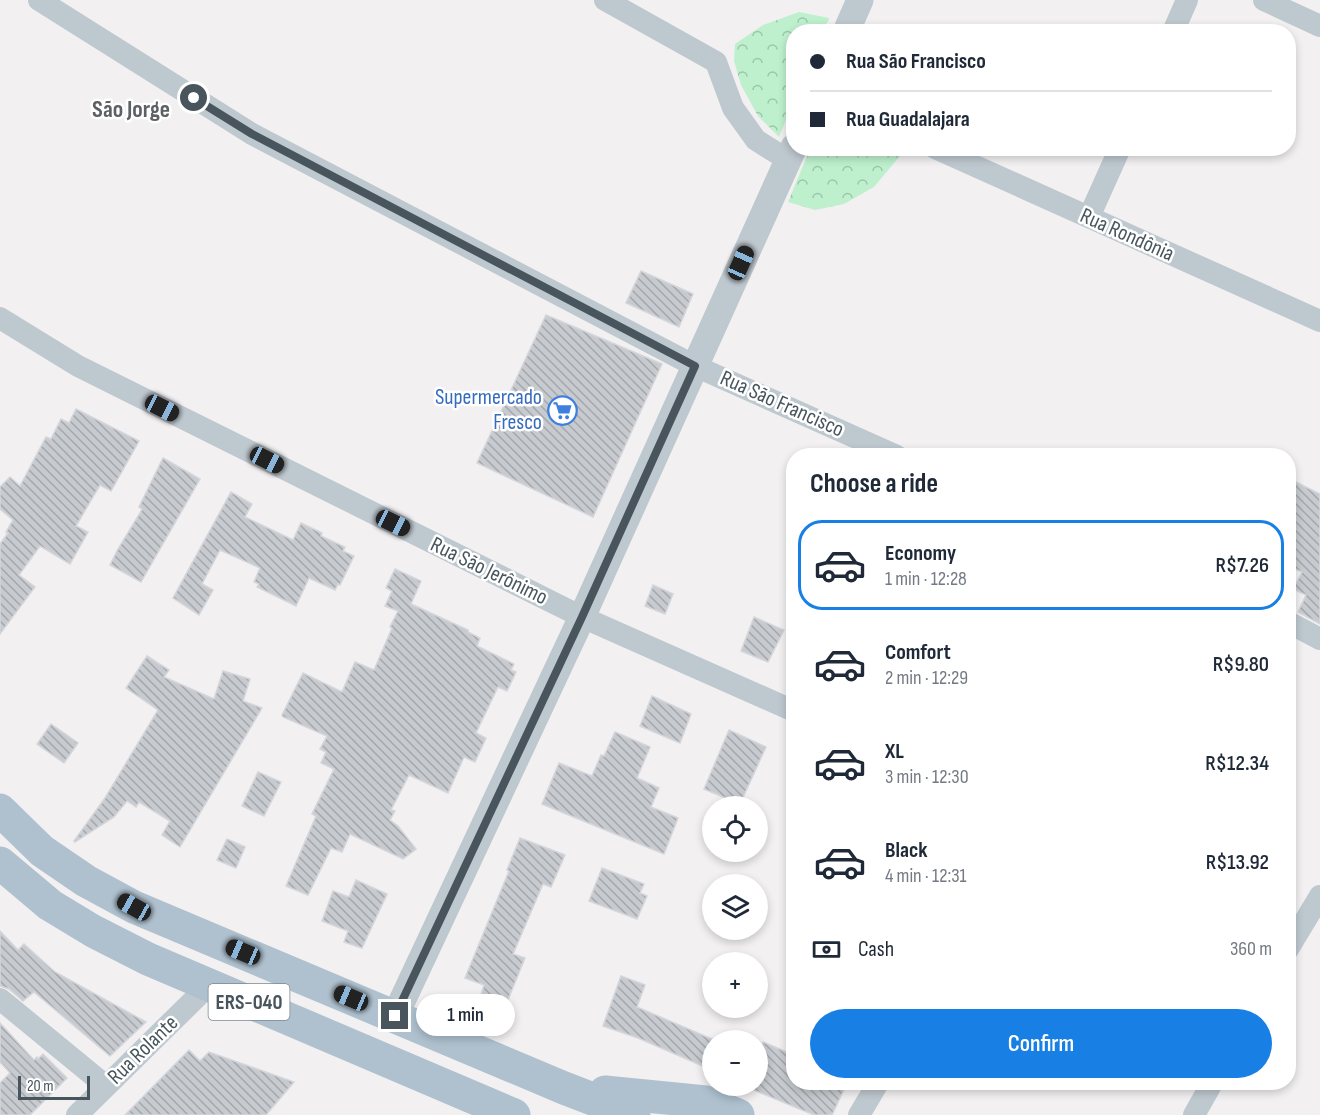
<!DOCTYPE html>
<meta charset="utf-8">
<style>
:root{--surface:#fff;--page:#f2f2f3;--text:#1f2937;--muted:#747a83;--line:#e0e1e3;--accent:#187fe4}
body{margin:0;font-family:"Sofia Sans Condensed",sans-serif;background:var(--page);color:var(--text);height:100vh;display:flex;flex-direction:column;font-size:22px;white-space:nowrap}
*{box-sizing:border-box;margin:0}
p{font-size:20px;color:var(--muted)}
.icon{flex:none;width:33px;height:33px;fill:none;stroke:currentColor;stroke-width:2;stroke-linecap:round;stroke-linejoin:round}
.map{position:relative;flex:1;overflow:hidden}
.panel{position:absolute;left:786px;top:448px;width:510px;height:642px;display:flex;flex-direction:column;background:var(--surface);border-radius:24px;box-shadow:0 3px 9px #0003}
.panel>*{flex:none}
.guide{position:absolute;left:786px;top:24px;width:510px;height:132px;border-radius:24px;box-shadow:0 3px 9px #0003;display:grid;align-content:center;height:132px;padding:0 24px;background:var(--surface)}
.buttons{position:absolute;left:702px;top:796px;display:grid;gap:12px}
.buttons a{display:grid;place-items:center;width:66px;height:66px;border-radius:50%;background:var(--surface);box-shadow:0 3px 9px #0003;font-size:30px}
.scale{position:absolute;left:18px;bottom:15px;width:72px;box-sizing:border-box;padding-left:6px;border:3px solid #48555d;border-top:0;font-size:16px;line-height:21px;white-space:nowrap;color:#48555d;-webkit-text-stroke:4px #fff;paint-order:stroke}
.end{position:absolute;width:27px;height:27px;margin:-14px;border:8px solid #48555d;background:#fff;box-shadow:0 0 0 3px #fff}
.from{border-radius:50%}
.bubble{position:absolute;height:42px;border-radius:21px;background:var(--surface);box-shadow:0 3px 9px #0003;font-size:20px;font-weight:600;line-height:42px;text-align:center}
.car{position:absolute;width:18px;height:36px;margin:-18px -9px;border-radius:8px;box-shadow:0 0 4px 2px #0007;background:linear-gradient(#222 24%,#8ab4d8 0 40%,#222 0 76%,#8ab4d8 0 86%,#222 0)}
.guide b{display:flex;align-items:center;gap:21px;height:57px;font-size:22px}
.guide b+b{border-top:2px solid var(--line)}
.guide i{width:15px;height:15px;background:var(--text)}
ul{padding:0;list-style:none}
li{display:flex;align-items:center;gap:18px;height:90px;margin:0 12px 9px;padding:0 12px;border:3px solid transparent;border-radius:24px}
li div{flex:1}
li b{display:block;font-size:22px}
li em{font-style:normal;font-weight:600}
li.active{border-color:var(--accent)}
li>.icon{width:54px;height:54px;stroke-width:1.5}
h2{padding:0 24px;font-size:27px;line-height:72px}
.pay{display:flex;align-items:center;gap:15px;height:66px;padding:0 24px;font-size:22px}
.pay p{margin-inline-start:auto}
.button{display:flex;gap:12px;margin-top:auto;padding:12px 24px}
.button a{flex:1;height:69px;border-radius:36px;background:var(--accent);color:#fff;font-size:24px;font-weight:600;line-height:69px;text-align:center}
.map>svg:first-child{display:block}
.park{fill:url(#park-crowns)}
.building{fill:url(#building-back-hatch);stroke:#d4d6db;stroke-width:1.5}
.lines{fill:none;stroke-linecap:round;stroke-linejoin:round}
.minor{stroke:#bec8cf;stroke-width:22}
.tertiary{stroke:#bec8cf;stroke-width:27}
.primary{stroke:#afc1cf;stroke-width:33}
.route{stroke:#48555d;stroke-width:8}
.labels{text-anchor:middle;dominant-baseline:central;stroke-width:5;stroke-linejoin:round;paint-order:stroke}
.shield{fill:#fff;stroke:#7f888e;stroke-width:1.5}
.shield-label{font-size:21px;font-weight:bold;fill:#48555d}
.street-label{font-size:22px;fill:#48555d;stroke:#fff}
.shop-label{font-size:22px;fill:#366cbe;stroke:#fff;text-anchor:end}
.neighbourhood-label{font-size:24px;font-weight:bold;fill:#5c6165;stroke:#fff}
</style>
<div class="map">
<svg width="1320" height="1115" viewBox="0 0 1320 1115">
<defs>
<pattern id="park-crowns" width="20" height="18" patternUnits="userSpaceOnUse" patternTransform="scale(1.5)"><rect width="20" height="18" fill="#bef0ce"/><path d="M2 6a3 3 0 1 1 6 0M12 15a3 3 0 1 1 6 0" fill="none" stroke="#9cc5aa"/></pattern>
<pattern id="building-back-hatch" width="6" height="6" patternUnits="userSpaceOnUse" patternTransform="scale(1.5)"><rect width="6" height="6" fill="#c7cbcf"/><path d="M-1 5l2 2M0 0l6 6M5-1l2 2" fill="none" stroke="#a4a8ab"/></pattern>
</defs>
<rect width="100%" height="100%" fill="#f2f0f0"/>
<g class="park">
<path d="M 799,12 L 829,18 L 823,31 L 794,32 L 793,102 L 779,137 L 758,116 L 741,85 L 734,61 L 735,44 L 763,25 Z"/>
<path d="M 810,149 L 883,149 L 900,156 L 874,187 L 844,204 L 815,210 L 788,202 Z"/>
</g>
<g class="building">
<path d="M 641,271 L 693,294 L 679,327 L 626,303 Z"/>
<path d="M 546,315 L 662,364 L 593,517 L 477,463 Z"/>
<path d="M 76,409 L 139,441 L 111,491 L 100,485 L 76,526 L 88,532 L 70,564 L 40,546 L 19,575 L 35,587 L 0,634 L 0,544 L 8,533 L 6,532 L 13,520 L 0,509 L 0,487 L 10,477 L 20,486 L 46,437 L 51,439 L 61,419 L 69,423 Z"/>
<path d="M 163,458 L 200,479 L 141,582 L 110,565 L 118,549 L 140,513 L 142,509 L 139,507 Z"/>
<path d="M 1288,478 L 1320,494 L 1320,624 L 1298,612 L 1306,595 L 1293,589 L 1302,572 L 1288,566 Z"/>
<path d="M 231,492 L 252,504 L 245,517 L 293,540 L 301,523 L 322,533 L 321,536 L 345,547 L 343,551 L 354,556 L 340,585 L 338,584 L 335,590 L 309,578 L 296,606 L 257,587 L 259,584 L 254,582 L 260,568 L 220,550 L 202,584 L 213,590 L 199,615 L 173,598 Z"/>
<path d="M 395,569 L 421,581 L 411,604 L 468,630 L 468,632 L 480,638 L 477,646 L 514,664 L 511,670 L 516,672 L 507,691 L 498,687 L 476,733 L 486,738 L 475,762 L 464,757 L 448,793 L 409,775 L 391,810 L 395,811 L 390,820 L 398,826 L 416,849 L 403,859 L 350,834 L 342,852 L 331,848 L 308,895 L 286,886 L 316,816 L 312,814 L 334,769 L 321,763 L 326,752 L 320,749 L 327,736 L 283,717 L 282,715 L 303,673 L 342,692 L 355,662 L 374,670 L 392,628 L 390,627 L 398,611 L 385,606 L 392,591 L 386,588 Z"/>
<path d="M 653,585 L 673,594 L 665,614 L 645,606 Z"/>
<path d="M 754,617 L 784,630 L 768,662 L 741,651 Z"/>
<path d="M 147,656 L 169,670 L 164,677 L 214,699 L 223,671 L 250,679 L 243,701 L 262,708 L 180,847 L 162,835 L 170,821 L 139,802 L 136,807 L 127,801 L 114,817 L 75,842 L 74,841 L 105,798 L 158,710 L 126,688 Z"/>
<path d="M 652,696 L 691,714 L 680,743 L 640,726 Z"/>
<path d="M 51,724 L 78,743 L 64,763 L 37,744 Z"/>
<path d="M 729,730 L 766,747 L 740,804 L 704,789 Z"/>
<path d="M 615,732 L 650,747 L 637,778 L 659,788 L 651,807 L 678,818 L 664,854 L 542,804 L 559,763 L 592,776 L 601,755 L 604,756 Z"/>
<path d="M 258,772 L 281,782 L 264,816 L 242,806 Z"/>
<path d="M 520,838 L 565,855 L 551,887 L 543,884 L 513,954 L 525,958 L 494,1034 L 471,1027 L 484,985 L 465,978 L 509,871 L 507,870 Z"/>
<path d="M 227,839 L 245,847 L 236,868 L 217,860 Z"/>
<path d="M 602,868 L 644,884 L 640,893 L 647,896 L 637,919 L 589,901 Z"/>
<path d="M 356,880 L 387,894 L 362,948 L 344,942 L 348,931 L 322,921 L 333,891 L 349,897 Z"/>
<path d="M 0,931 L 18,950 L 24,944 L 55,972 L 146,1022 L 110,1056 L 34,992 L 23,1001 L 9,989 L 0,986 Z"/>
<path d="M 621,976 L 645,985 L 637,1007 L 712,1039 L 712,1070 L 638,1038 L 603,1026 Z"/>
<path d="M 0,1023 L 34,1060 L 37,1057 L 38,1059 L 43,1054 L 67,1078 L 30,1115 L 0,1115 L 0,1083 L 10,1073 L 0,1062 Z"/>
<path d="M 763,1042 L 794,1055 L 794,1083 L 847,1083 L 832,1115 L 814,1115 L 744,1086 L 758,1086 L 758,1056 Z"/>
<path d="M 189,1050 L 200,1061 L 209,1052 L 294,1082 L 266,1115 L 125,1115 Z"/>
</g>
<g class="lines">
<g class="minor">
<path d="M 39,0 L 252,134 L 695,366 L 897,456"/>
<path d="M 605,0 L 716,62 L 733,108 L 756,140 L 788,160"/>
<path d="M 1264,0 L 1320,26"/>
<path d="M 1173,32 L 1187,0"/>
<path d="M 935,148 L 1320,321"/>
<path d="M 1089,217 L 1120,148"/>
<path d="M 0,318 L 78,366 L 582,617 L 794,711"/>
<path d="M 1288,622 L 1320,639"/>
<path d="M 1288,949 L 1320,896"/>
<path d="M 0,999 L 106,1086"/>
<path d="M 77,1115 L 209,985"/>
<path d="M 859,1115 L 878,1083"/>
<path d="M 1194,1115 L 1212,1083"/>
</g>
<g class="tertiary">
<path d="M 846,32 L 860,0"/>
<path d="M 395,1016 L 582,617 L 794,147"/>
</g>
<g class="primary">
<path d="M 0,810 L 42,851 L 86,881 L 134,907 L 564,1088 L 634,1115"/>
<path d="M 0,863 L 50,905 L 93,931 L 148,959 L 514,1115"/>
<path d="M 605,1092 L 706,1102 L 738,1115"/>
</g>
</g>
<g class="lines">
<path class="route" d="M 194,98 L 252,134 L 695,366 L 582,617 L 395,1016"/>
</g>
<defs>
<symbol id="supermarket-ring" viewBox="-11 -11 22 22"><circle r="9.5" fill="#fff" stroke="#3f7fe0" stroke-width="1.5"/><path d="M-6-5.5h2.5l.6 2H6L4.5 2H-2.5L-4.4-4H-6ZM-1.5 3.2a1.3 1.3 0 1 0 .1 0ZM3 3.2a1.3 1.3 0 1 0 .1 0Z" fill="#3f7fe0"/></symbol>
</defs>
<g fill-rule="evenodd">
<use href="#supermarket-ring" x="546" y="394" width="33" height="33"/>
</g>
<g class="labels">
<rect class="shield" x="208.5" y="984" width="81" height="36" rx="4.5"/>
<g class="shield-label">
<text x="249" y="1002">ERS-040</text>
</g>
<g class="street-label">
<text transform="translate(1127 235) rotate(24)">Rua Rondônia</text>
<text transform="translate(782 404) rotate(24)">Rua São Francisco</text>
<text transform="translate(489 571) rotate(26)">Rua São Jerônimo</text>
<text transform="translate(143 1050) rotate(-44)">Rua Rolante</text>
</g>
<g class="shop-label">
<text x="542" y="397">Supermercado<tspan x="542" dy="25">Fresco</tspan></text>
</g>
<g class="neighbourhood-label">
<text x="131" y="109">São Jorge</text>
</g>
</g>
</svg>
<div class="buttons">
<a><svg class="icon" aria-label="locate" viewBox="0 0 24 24"><circle cx="12" cy="12" r="6"/><path d="M12 2v4M12 18v4M2 12h4M18 12h4"/></svg></a>
<a><svg class="icon" aria-label="layers" viewBox="0 0 24 24"><path d="M12 4l9 5-9 5-9-5zM3 14l9 5 9-5"/></svg></a>
<a>+</a>
<a>−</a>
</div>
<div class="scale">20 m</div>
<i class="end from" style="left:194px;top:98px"></i>
<i class="end" style="left:395px;top:1016px"></i>
<div class="bubble" style="left:416px;top:994px;width:99px">1 min</div>
<i class="car" style="left:741px;top:263px;rotate:24deg"></i>
<i class="car" style="left:162px;top:408px;rotate:117deg"></i>
<i class="car" style="left:267px;top:460px;rotate:117deg"></i>
<i class="car" style="left:393px;top:523px;rotate:116deg"></i>
<i class="car" style="left:134px;top:907px;rotate:299deg"></i>
<i class="car" style="left:243px;top:952px;rotate:293deg"></i>
<i class="car" style="left:351px;top:998px;rotate:293deg"></i>
<div class="guide">
<b><i class="from"></i>Rua São Francisco</b>
<b><i></i>Rua Guadalajara</b>
</div>
<section class="panel">
<h2>Choose a ride</h2>
<ul>
<li class="active"><svg class="icon" aria-label="car" viewBox="0 0 24 24"><path d="M5 17H2v-5l4-1 3-4h7l3 4 3 1v5h-3M9 17h6M6 11h13"/><circle cx="7" cy="17" r="2"/><circle cx="17" cy="17" r="2"/></svg><div><b>Economy</b><p>1 min · 12:28</p></div><em>R$7.26</em></li>
<li><svg class="icon" aria-label="car" viewBox="0 0 24 24"><path d="M5 17H2v-5l4-1 3-4h7l3 4 3 1v5h-3M9 17h6M6 11h13"/><circle cx="7" cy="17" r="2"/><circle cx="17" cy="17" r="2"/></svg><div><b>Comfort</b><p>2 min · 12:29</p></div><em>R$9.80</em></li>
<li><svg class="icon" aria-label="car" viewBox="0 0 24 24"><path d="M5 17H2v-5l4-1 3-4h7l3 4 3 1v5h-3M9 17h6M6 11h13"/><circle cx="7" cy="17" r="2"/><circle cx="17" cy="17" r="2"/></svg><div><b>XL</b><p>3 min · 12:30</p></div><em>R$12.34</em></li>
<li><svg class="icon" aria-label="car" viewBox="0 0 24 24"><path d="M5 17H2v-5l4-1 3-4h7l3 4 3 1v5h-3M9 17h6M6 11h13"/><circle cx="7" cy="17" r="2"/><circle cx="17" cy="17" r="2"/></svg><div><b>Black</b><p>4 min · 12:31</p></div><em>R$13.92</em></li>
</ul>
<div class="pay"><svg class="icon" aria-label="cash" viewBox="0 0 24 24"><path d="M3 7h18v10H3z"/><circle cx="12" cy="12" r="2"/></svg>Cash<p>360 m</p></div>
<div class="button"><a>Confirm</a></div>
</section>
</div>
